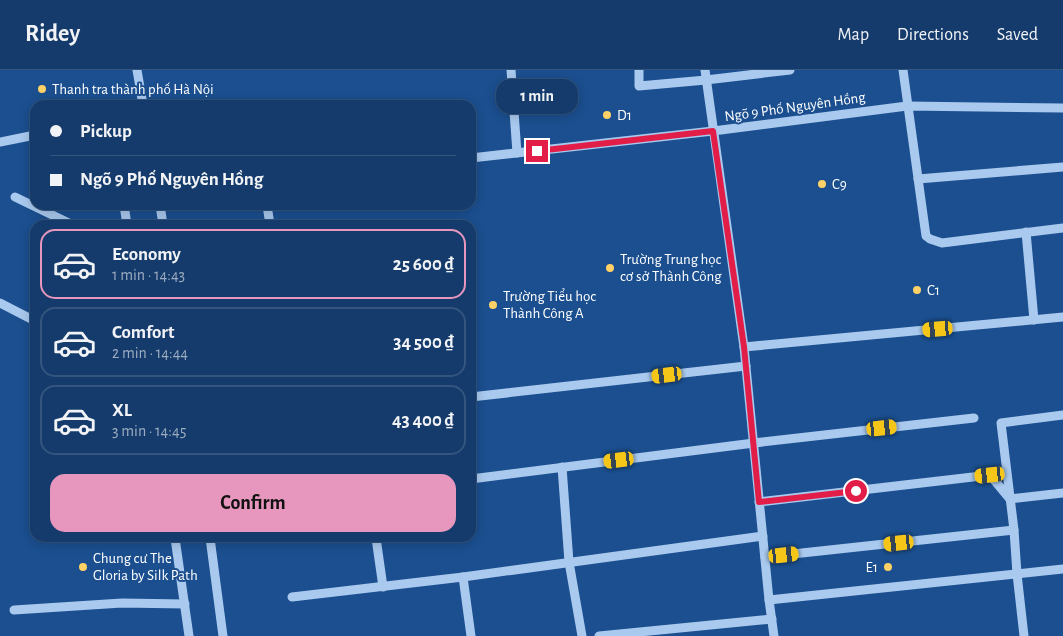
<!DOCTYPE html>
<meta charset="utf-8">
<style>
:root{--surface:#143b6b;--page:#1d4271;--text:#f1f3f6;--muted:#9dadc1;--line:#33557e;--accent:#e797bd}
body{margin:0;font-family:"Alegreya Sans",sans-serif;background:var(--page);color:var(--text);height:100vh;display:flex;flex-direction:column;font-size:19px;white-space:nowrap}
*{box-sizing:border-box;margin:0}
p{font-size:16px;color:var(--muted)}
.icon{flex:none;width:28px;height:28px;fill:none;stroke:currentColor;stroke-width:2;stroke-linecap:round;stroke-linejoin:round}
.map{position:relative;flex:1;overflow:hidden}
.drawer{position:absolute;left:30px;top:150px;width:446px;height:322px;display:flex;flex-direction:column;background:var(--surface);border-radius:15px;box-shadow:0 2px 12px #0003,0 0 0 1px var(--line)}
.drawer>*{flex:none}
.top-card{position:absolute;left:30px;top:30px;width:446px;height:110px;border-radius:15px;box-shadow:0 2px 12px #0003,0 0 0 1px var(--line);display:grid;align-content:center;height:110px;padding:0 20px;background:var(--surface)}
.end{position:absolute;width:22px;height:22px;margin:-11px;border:6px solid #e11d48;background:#fff;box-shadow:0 0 0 2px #fff}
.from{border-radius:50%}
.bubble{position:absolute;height:35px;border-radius:15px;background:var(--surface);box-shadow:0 2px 12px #0003,0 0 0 1px var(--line);font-size:16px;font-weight:700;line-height:35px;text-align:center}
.car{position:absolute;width:15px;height:30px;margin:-15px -8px;border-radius:6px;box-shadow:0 0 4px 1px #0007;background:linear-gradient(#f5c518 24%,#345 0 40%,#f5c518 0 76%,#345 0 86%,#f5c518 0)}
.top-card b{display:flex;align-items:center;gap:18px;height:48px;font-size:19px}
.top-card b+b{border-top:1px solid var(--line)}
.top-card i{width:12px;height:12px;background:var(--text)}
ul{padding:9px 0 0;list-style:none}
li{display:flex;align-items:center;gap:15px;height:70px;margin:0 10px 8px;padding:0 10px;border:2px solid var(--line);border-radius:15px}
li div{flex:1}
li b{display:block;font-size:19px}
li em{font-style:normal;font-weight:700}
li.selected{border-color:var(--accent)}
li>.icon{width:45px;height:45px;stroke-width:1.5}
.action{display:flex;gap:10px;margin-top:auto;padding:10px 20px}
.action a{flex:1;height:58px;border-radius:15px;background:var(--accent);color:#111;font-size:20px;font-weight:700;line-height:58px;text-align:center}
header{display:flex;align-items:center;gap:30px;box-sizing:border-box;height:70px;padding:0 25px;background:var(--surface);border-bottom:1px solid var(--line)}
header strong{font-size:24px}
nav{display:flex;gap:28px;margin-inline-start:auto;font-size:18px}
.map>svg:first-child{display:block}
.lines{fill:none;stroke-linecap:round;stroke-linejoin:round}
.minor{stroke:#a9c9ee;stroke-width:9}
.route{stroke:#e11d48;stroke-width:6}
.poi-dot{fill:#ffd166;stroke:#1b4f8f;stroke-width:2}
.labels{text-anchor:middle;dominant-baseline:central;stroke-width:4;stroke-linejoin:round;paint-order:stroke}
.poi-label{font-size:15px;fill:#fff;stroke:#1b4f8f;text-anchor:start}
.street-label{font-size:15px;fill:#fff;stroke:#1b4f8f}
</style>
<header>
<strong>Ridey</strong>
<nav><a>Map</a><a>Directions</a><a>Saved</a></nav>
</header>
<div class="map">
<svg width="1063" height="566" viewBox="0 0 1063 566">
<rect width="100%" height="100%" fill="#1b4f8f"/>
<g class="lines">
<g class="minor">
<path d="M 137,0 L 143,35"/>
<path d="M 511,0 L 517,83"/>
<path d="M 639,0 L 639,16 L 706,10 L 790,0"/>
<path d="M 705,0 L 744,277 L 769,530 L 774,566"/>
<path d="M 903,0 L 926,166 L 930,169 L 942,173 L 1063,158"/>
<path d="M 0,72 L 35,65"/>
<path d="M 471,88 L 713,61 L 907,36 L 1063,38"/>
<path d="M 918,109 L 1063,97"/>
<path d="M 15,127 L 73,155"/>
<path d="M 124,135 L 127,155"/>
<path d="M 160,135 L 163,155"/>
<path d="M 267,135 L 270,155"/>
<path d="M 1026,162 L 1034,250"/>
<path d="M 0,233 L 35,251"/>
<path d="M 744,277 L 1063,247"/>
<path d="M 471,327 L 746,296"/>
<path d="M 562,397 L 569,492 L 582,566"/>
<path d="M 471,409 L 754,373 L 974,348"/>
<path d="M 759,432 L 990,405 L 1010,429 L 1063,423"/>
<path d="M 175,468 L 189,566"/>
<path d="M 210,468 L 223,566"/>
<path d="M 376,468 L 383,517"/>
<path d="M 765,487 L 1014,460"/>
<path d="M 463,507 L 471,566"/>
<path d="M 292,527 L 463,507 L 763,466"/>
<path d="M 769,530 L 1063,499"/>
<path d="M 14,540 L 122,533 L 185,534"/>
<path d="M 599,566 L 772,549"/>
<path d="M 1024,566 L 1017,504 L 1014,460 L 1001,353 L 1063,345"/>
</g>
</g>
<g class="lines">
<path class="route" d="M 537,81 L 713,61 L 744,277 L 759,432 L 856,421"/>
</g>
<g class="poi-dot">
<circle cx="42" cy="19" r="5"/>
<circle cx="607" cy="45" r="5"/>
<circle cx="822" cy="114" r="5"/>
<circle cx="610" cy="198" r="5"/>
<circle cx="917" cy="220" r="5"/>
<circle cx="493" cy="235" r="5"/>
<circle cx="83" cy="497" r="5"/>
<circle cx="888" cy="497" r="5"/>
</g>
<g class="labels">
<g class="poi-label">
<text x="52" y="19">Thanh tra thành phố Hà Nội</text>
<text x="617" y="45">D1</text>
<text x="832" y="114">C9</text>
<text x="620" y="189">Trường Trung học<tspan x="620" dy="17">cơ sở Thành Công</tspan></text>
<text x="927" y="220">C1</text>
<text x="503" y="226">Trường Tiểu học<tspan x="503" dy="17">Thành Công A</tspan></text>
<text x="93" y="488">Chung cư The<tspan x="93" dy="17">Gloria by Silk Path</tspan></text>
<text x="878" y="497" text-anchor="end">E1</text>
</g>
<g class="street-label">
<text transform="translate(795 37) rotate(-8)">Ngõ 9 Phố Nguyên Hồng</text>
</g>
</g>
</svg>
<i class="end from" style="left:856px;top:421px"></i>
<i class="end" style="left:537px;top:81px"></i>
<div class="bubble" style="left:496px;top:9px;width:82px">1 min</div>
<i class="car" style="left:938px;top:259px;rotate:265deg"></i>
<i class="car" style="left:667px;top:305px;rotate:263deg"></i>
<i class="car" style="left:882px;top:358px;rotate:84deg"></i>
<i class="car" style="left:619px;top:390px;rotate:263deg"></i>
<i class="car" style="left:990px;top:405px;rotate:264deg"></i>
<i class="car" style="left:899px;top:473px;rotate:264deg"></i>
<i class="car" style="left:784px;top:485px;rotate:84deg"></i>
<div class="top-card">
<b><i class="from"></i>Pickup</b>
<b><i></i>Ngõ 9 Phố Nguyên Hồng</b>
</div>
<section class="drawer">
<ul>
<li class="selected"><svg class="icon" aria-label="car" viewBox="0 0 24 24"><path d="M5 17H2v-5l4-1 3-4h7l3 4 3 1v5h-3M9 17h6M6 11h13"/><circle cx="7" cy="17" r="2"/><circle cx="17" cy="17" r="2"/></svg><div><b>Economy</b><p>1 min · 14:43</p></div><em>25 600 ₫</em></li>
<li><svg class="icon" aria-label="car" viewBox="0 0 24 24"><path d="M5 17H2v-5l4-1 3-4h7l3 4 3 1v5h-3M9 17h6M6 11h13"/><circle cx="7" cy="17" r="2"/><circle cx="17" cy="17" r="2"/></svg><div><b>Comfort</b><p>2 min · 14:44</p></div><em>34 500 ₫</em></li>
<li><svg class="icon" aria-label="car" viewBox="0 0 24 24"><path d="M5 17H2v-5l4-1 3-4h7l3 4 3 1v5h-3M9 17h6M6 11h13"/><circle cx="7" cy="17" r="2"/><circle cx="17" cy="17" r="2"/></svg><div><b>XL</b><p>3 min · 14:45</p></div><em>43 400 ₫</em></li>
</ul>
<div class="action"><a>Confirm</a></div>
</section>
</div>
